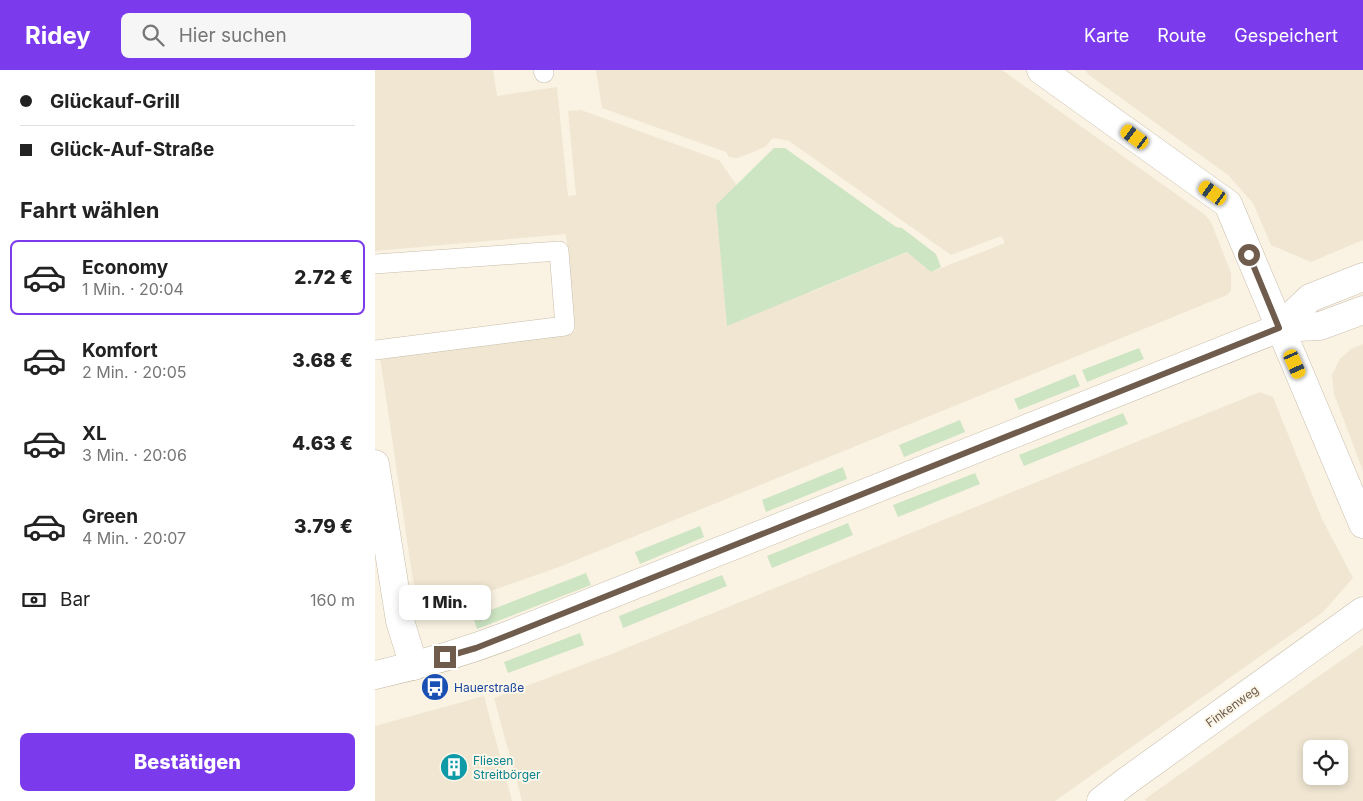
<!DOCTYPE html>
<html lang="de">
<meta charset="utf-8">
<style>
:root{--surface:#fff;--page:#f6f6f6;--text:#222;--muted:#767676;--line:#e0e0e0;--accent:#7c3aed}
body{margin:0;font-family:Inter,sans-serif;background:var(--page);color:var(--text);height:100vh;display:flex;flex-direction:column;font-size:19px;white-space:nowrap}
*{box-sizing:border-box;margin:0}
p{font-size:16px;color:var(--muted)}
.icon{flex:none;width:28px;height:28px;fill:none;stroke:currentColor;stroke-width:2;stroke-linecap:round;stroke-linejoin:round}
.map{position:relative;flex:1;overflow:hidden}
.sheet{display:flex;flex-direction:column;background:var(--surface);width:375px}
.sheet>*{flex:none}
.top-card{display:grid;align-content:center;height:110px;padding:0 20px;background:var(--surface)}
.buttons{position:absolute;left:928px;top:670px;display:grid;gap:10px}
.buttons a{display:grid;place-items:center;width:45px;height:45px;border-radius:8px;background:var(--surface);box-shadow:0 2px 8px #0003;font-size:25px}
.end{position:absolute;width:22px;height:22px;margin:-11px;border:6px solid #6f5c4c;background:#fff;box-shadow:0 0 0 2px #fff}
.from{border-radius:50%}
.bubble{position:absolute;height:35px;border-radius:8px;background:var(--surface);box-shadow:0 2px 8px #0003;font-size:16px;font-weight:800;line-height:35px;text-align:center}
.car{position:absolute;width:15px;height:30px;margin:-15px -8px;border-radius:6px;box-shadow:0 0 4px 1px #0007;background:linear-gradient(#f5c518 24%,#345 0 40%,#f5c518 0 76%,#345 0 86%,#f5c518 0)}
.top-card b{display:flex;align-items:center;gap:18px;height:48px;font-size:19px}
.top-card b+b{border-top:1px solid var(--line)}
.top-card i{width:12px;height:12px;background:var(--text)}
ul{padding:0;list-style:none}
li{display:flex;align-items:center;gap:15px;height:75px;margin:0 10px 8px;padding:0 10px;border:2px solid transparent;border-radius:8px}
li div{flex:1}
li b{display:block;font-size:19px}
li em{font-style:normal;font-weight:800}
li.on{border-color:var(--accent)}
li>.icon{width:45px;height:45px;stroke-width:1.5}
h2{padding:0 20px;font-size:22px;line-height:60px}
.pay{display:flex;align-items:center;gap:12px;height:55px;padding:0 20px;font-size:19px}
.pay p{margin-inline-start:auto}
.primary-button{display:flex;gap:10px;margin-top:auto;padding:10px 20px}
.primary-button a{flex:1;height:58px;border-radius:8px;background:var(--accent);color:#fff;font-size:20px;font-weight:800;line-height:58px;text-align:center}
header{display:flex;align-items:center;gap:30px;box-sizing:border-box;height:70px;padding:0 25px;background:var(--accent);color:#fff}
header strong{font-size:24px}
nav{display:flex;gap:28px;margin-inline-start:auto;font-size:18px}
.search{width:350px;height:45px;background:var(--page);display:flex;align-items:center;gap:12px;box-sizing:border-box;padding:0 18px;border-radius:8px;color:var(--muted);font-size:19px}
main{display:flex;flex:1;min-height:0}
.map>svg:first-child{display:block}
.residential{fill:#f0e6d2;fill-rule:evenodd}
.green{fill:#cde5c3}
.lines{fill:none;stroke-linecap:round;stroke-linejoin:round}
.lane-casing{stroke:#c9bcab;stroke-width:20}
.street-casing{stroke:#c9bcab;stroke-width:29}
.lane{stroke:#fff;stroke-width:19}
.street{stroke:#fff;stroke-width:28}
.route{stroke:#6f5c4c;stroke-width:6}
.labels{text-anchor:middle;dominant-baseline:central;stroke-width:4;stroke-linejoin:round;paint-order:stroke}
.transit-label{font-size:12px;fill:#164399;stroke:#fdf7e9;text-anchor:start}
.street-label{font-size:12px;fill:#6f5c4c;stroke:#fdf7e9}
.culture-label{font-size:12px;fill:#0d838f;stroke:#fdf7e9;text-anchor:start}
</style>
<header>
<strong>Ridey</strong>
<div class="search"><svg class="icon" aria-label="search" viewBox="0 0 24 24"><circle cx="10" cy="10" r="6"/><path d="M15 15l6 6"/></svg>Hier suchen</div>
<nav><a>Karte</a><a>Route</a><a>Gespeichert</a></nav>
</header>
<main>
<section class="sheet">
<div class="top-card">
<b><i class="from"></i>Glückauf-Grill</b>
<b><i></i>Glück-Auf-Straße</b>
</div>
<h2>Fahrt wählen</h2>
<ul>
<li class="on"><svg class="icon" aria-label="car" viewBox="0 0 24 24"><path d="M5 17H2v-5l4-1 3-4h7l3 4 3 1v5h-3M9 17h6M6 11h13"/><circle cx="7" cy="17" r="2"/><circle cx="17" cy="17" r="2"/></svg><div><b>Economy</b><p>1 Min. · 20:04</p></div><em>2.72 €</em></li>
<li><svg class="icon" aria-label="car" viewBox="0 0 24 24"><path d="M5 17H2v-5l4-1 3-4h7l3 4 3 1v5h-3M9 17h6M6 11h13"/><circle cx="7" cy="17" r="2"/><circle cx="17" cy="17" r="2"/></svg><div><b>Komfort</b><p>2 Min. · 20:05</p></div><em>3.68 €</em></li>
<li><svg class="icon" aria-label="car" viewBox="0 0 24 24"><path d="M5 17H2v-5l4-1 3-4h7l3 4 3 1v5h-3M9 17h6M6 11h13"/><circle cx="7" cy="17" r="2"/><circle cx="17" cy="17" r="2"/></svg><div><b>XL</b><p>3 Min. · 20:06</p></div><em>4.63 €</em></li>
<li><svg class="icon" aria-label="car" viewBox="0 0 24 24"><path d="M5 17H2v-5l4-1 3-4h7l3 4 3 1v5h-3M9 17h6M6 11h13"/><circle cx="7" cy="17" r="2"/><circle cx="17" cy="17" r="2"/></svg><div><b>Green</b><p>4 Min. · 20:07</p></div><em>3.79 €</em></li>
</ul>
<div class="pay"><svg class="icon" aria-label="cash" viewBox="0 0 24 24"><path d="M3 7h18v10H3z"/><circle cx="12" cy="12" r="2"/></svg>Bar<p>160 m</p></div>
<div class="primary-button"><a>Bestätigen</a></div>
</section>
<div class="map">
<svg width="988" height="731" viewBox="0 0 988 731">
<rect width="100%" height="100%" fill="#faf3e3"/>
<g class="residential">
<path d="M 0,0 L 118,0 L 122,26 L 182,17 L 193,126 L 201,125 L 193,41 L 206,40 L 344,90 L 436,222 L 533,182 L 556,202 L 630,173 L 626,166 L 576,185 L 414,71 L 398,68 L 390,77 L 363,88 L 354,87 L 351,82 L 227,38 L 221,0 L 627,0 L 829,144 L 836,152 L 856,203 L 856,221 L 852,225 L 184,497 L 65,539 L 47,528 L 38,511 L 5,287 L 95,272 L 200,261 L 191,164 L 0,181 Z"/>
<path d="M 710,0 L 988,0 L 988,170 L 936,192 L 896,175 L 878,133 L 853,105 L 714,5 Z"/>
<path d="M 988,274 L 988,401 L 959,324 L 957,305 L 965,289 L 976,279 Z"/>
<path d="M 885,322 L 898,327 L 947,449 L 978,508 L 948,542 L 680,731 L 147,731 L 119,628 L 239,583 Z"/>
<path d="M 988,575 L 988,731 L 771,731 L 770,729 ZM 936,679 L 964,679 L 964,706 L 936,706 Z"/>
<path d="M 109,626 L 137,731 L 0,731 L 0,656 Z"/>
</g>
<g class="green">
<path d="M 399,78 L 410,78 L 521,157 L 527,158 L 561,184 L 566,197 L 556,202 L 532,182 L 352,256 L 341,135 Z"/>
<path d="M 764,278 L 769,289 L 712,312 L 707,300 Z"/>
<path d="M 700,304 L 705,316 L 644,340 L 639,329 Z"/>
<path d="M 748,343 L 753,354 L 649,396 L 644,385 Z"/>
<path d="M 585,350 L 590,362 L 529,387 L 524,375 Z"/>
<path d="M 468,397 L 472,409 L 391,442 L 387,430 Z"/>
<path d="M 600,403 L 605,414 L 523,447 L 518,435 Z"/>
<path d="M 473,453 L 478,465 L 397,498 L 392,486 Z"/>
<path d="M 325,456 L 329,467 L 265,494 L 260,482 Z"/>
<path d="M 211,503 L 216,515 L 102,559 L 98,547 Z"/>
<path d="M 347,505 L 352,516 L 248,558 L 244,546 Z"/>
<path d="M 205,563 L 209,575 L 133,603 L 129,592 Z"/>
</g>
<g class="lines">
<defs>
<g id="lane">
<path d="M 168,0 L 169,3"/>
<path d="M 0,194 L 184,181 L 190,256 L 0,280"/>
</g>
<g id="street">
<path d="M 666,0 L 853,134 L 988,454"/>
<path d="M 904,258 L 935,228 L 988,207"/>
<path d="M 0,394 L 25,551 L 39,596"/>
<path d="M 0,605 C 45,595 90,582 134,565 L 904,258 L 945,256 L 988,240"/>
<path d="M 726,731 L 749,713 L 988,541"/>
</g>
</defs>
<use href="#lane" class="lane-casing"/>
<use href="#street" class="street-casing"/>
<use href="#lane" class="lane"/>
<use href="#street" class="street"/>
</g>
<g class="lines">
<path class="route" d="M 70,587 L 101,578 L 134,565 L 904,258 L 874,185"/>
</g>
<defs>
<symbol id="bus-disc" viewBox="-11 -11 22 22"><circle r="9.5" fill="#1a4fb4" stroke="#fdf7e9"/><path d="M-5-6H5V4H4V6H2V4H-2V6H-4V4H-5ZM-3.5-4V0h7V-4ZM-3.5 1.2v1.5H-2V1.2ZM2 1.2v1.5H3.5V1.2Z" fill="#fff"/></symbol>
<symbol id="building-disc" viewBox="-11 -11 22 22"><circle r="9.5" fill="#0f9aa8" stroke="#fdf7e9"/><path d="M-4-6H4V6H1V3H-1V6H-4ZM-2.5-4.3h1.7v1.8h-1.7ZM.8-4.3h1.7v1.8H.8ZM-2.5-1h1.7V.8h-1.7ZM.8-1h1.7V.8H.8Z" fill="#fff"/></symbol>
</defs>
<g fill-rule="evenodd">
<use href="#bus-disc" x="44" y="601" width="32" height="32"/>
<use href="#building-disc" x="63" y="681" width="32" height="32"/>
</g>
<g class="labels">
<g class="transit-label">
<text x="79" y="617">Hauerstraße</text>
</g>
<g class="street-label">
<text transform="translate(857 636) rotate(-36)">Finkenweg</text>
</g>
<g class="culture-label">
<text x="98" y="690">Fliesen<tspan x="98" dy="14">Streitbörger</tspan></text>
</g>
</g>
</svg>
<div class="buttons">
<a><svg class="icon" aria-label="locate" viewBox="0 0 24 24"><circle cx="12" cy="12" r="6"/><path d="M12 2v4M12 18v4M2 12h4M18 12h4"/></svg></a>
</div>
<i class="end from" style="left:874px;top:185px"></i>
<i class="end" style="left:70px;top:587px"></i>
<div class="bubble" style="left:24px;top:515px;width:92px">1 Min.</div>
<i class="car" style="left:760px;top:67px;rotate:306deg"></i>
<i class="car" style="left:838px;top:123px;rotate:305deg"></i>
<i class="car" style="left:920px;top:294px;rotate:156deg"></i>
</div>
</main>
